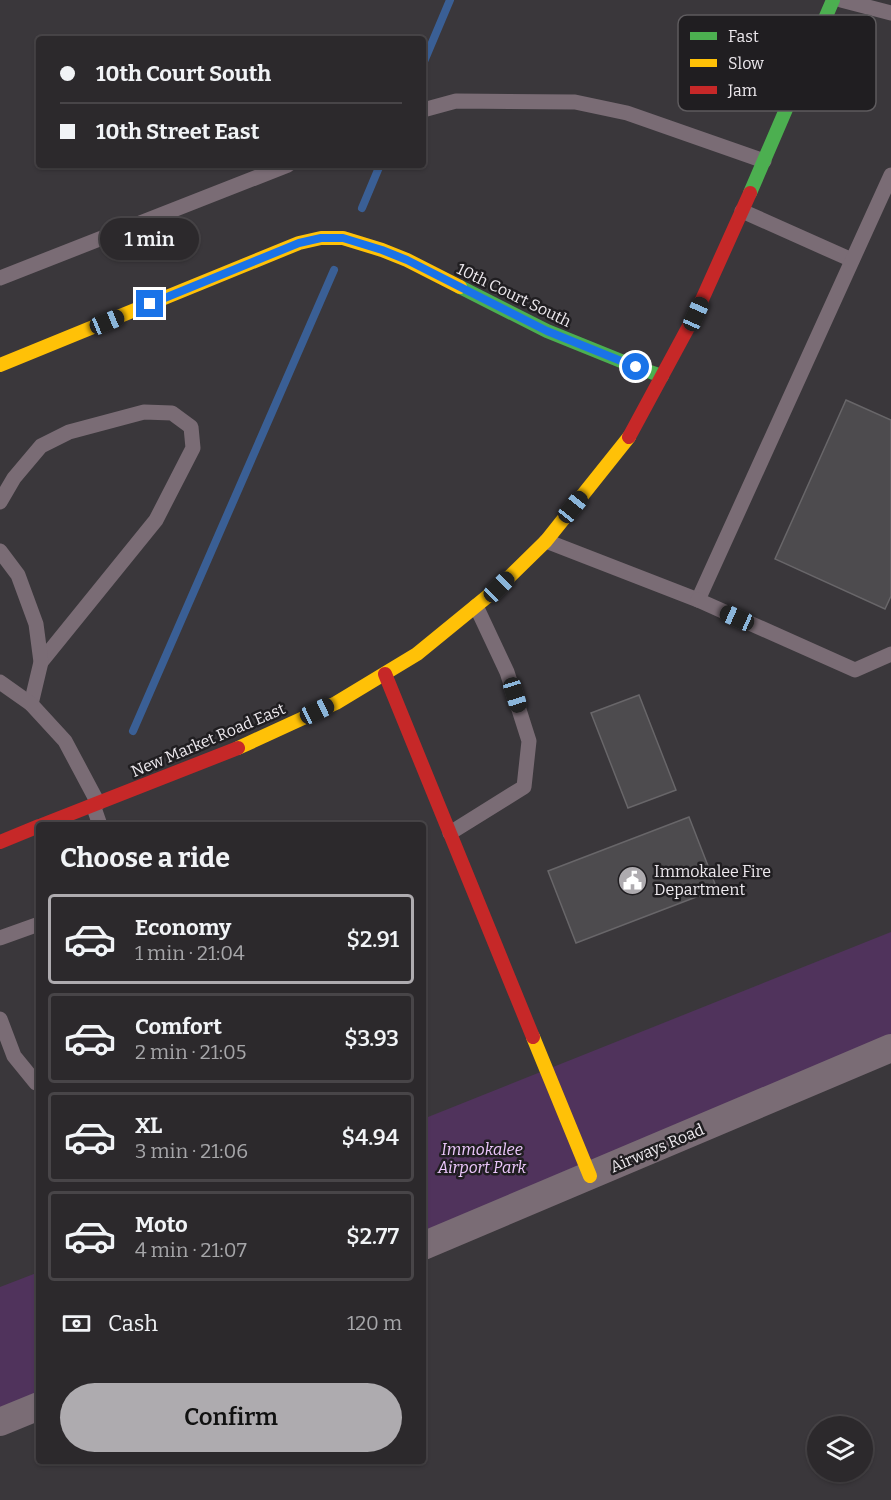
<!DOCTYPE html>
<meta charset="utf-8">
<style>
:root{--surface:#2c292c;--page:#343134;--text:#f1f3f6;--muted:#a6a6a9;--line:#484548;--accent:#aeabaf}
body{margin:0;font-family:Bitter,serif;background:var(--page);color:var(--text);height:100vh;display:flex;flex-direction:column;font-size:22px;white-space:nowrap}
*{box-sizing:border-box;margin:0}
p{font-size:20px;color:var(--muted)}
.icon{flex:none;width:33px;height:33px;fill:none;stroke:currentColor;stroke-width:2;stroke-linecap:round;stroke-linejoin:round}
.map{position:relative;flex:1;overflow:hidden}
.panel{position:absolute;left:36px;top:822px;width:390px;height:642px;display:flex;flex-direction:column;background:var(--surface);border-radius:6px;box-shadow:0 2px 4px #0004,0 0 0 2px var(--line)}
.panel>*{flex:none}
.top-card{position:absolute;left:36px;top:36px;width:390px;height:132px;border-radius:6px;box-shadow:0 2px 4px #0004,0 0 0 2px var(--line);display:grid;align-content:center;height:132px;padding:0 24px;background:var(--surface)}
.controls{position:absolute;left:807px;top:1416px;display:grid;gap:12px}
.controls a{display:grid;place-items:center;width:66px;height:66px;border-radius:50%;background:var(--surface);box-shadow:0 2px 4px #0004,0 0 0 2px var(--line);font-size:30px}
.end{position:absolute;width:27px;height:27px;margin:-14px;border:8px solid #1a73e8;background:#fff;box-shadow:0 0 0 3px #fff}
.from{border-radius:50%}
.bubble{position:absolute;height:42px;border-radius:21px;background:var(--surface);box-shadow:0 2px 4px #0004,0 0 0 2px var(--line);font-size:20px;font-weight:600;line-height:42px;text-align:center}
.car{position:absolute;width:18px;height:36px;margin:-18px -9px;border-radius:8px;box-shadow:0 0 4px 2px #0007;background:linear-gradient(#222 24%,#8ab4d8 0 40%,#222 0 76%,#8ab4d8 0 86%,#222 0)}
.top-card b{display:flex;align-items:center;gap:21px;height:57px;font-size:22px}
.top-card b+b{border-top:2px solid var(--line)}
.top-card i{width:15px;height:15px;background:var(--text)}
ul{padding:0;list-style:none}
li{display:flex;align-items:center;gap:18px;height:90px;margin:0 12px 9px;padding:0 12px;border:3px solid var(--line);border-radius:6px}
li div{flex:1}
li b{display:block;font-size:22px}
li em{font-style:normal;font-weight:600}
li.current{border-color:var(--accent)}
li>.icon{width:54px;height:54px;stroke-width:1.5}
h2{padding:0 24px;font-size:27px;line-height:72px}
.pay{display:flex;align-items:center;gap:15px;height:66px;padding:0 24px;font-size:22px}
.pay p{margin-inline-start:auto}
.primary-button{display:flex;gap:12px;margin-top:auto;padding:12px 24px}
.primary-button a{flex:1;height:69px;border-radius:36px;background:var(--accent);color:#111;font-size:24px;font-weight:600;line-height:69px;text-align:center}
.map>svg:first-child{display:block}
.green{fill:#50335c}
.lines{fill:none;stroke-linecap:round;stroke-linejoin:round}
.stream{stroke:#3a5f95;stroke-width:8}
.building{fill:#4d4b4e;stroke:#686669;stroke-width:1.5}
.lane{stroke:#7a6c75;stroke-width:15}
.street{stroke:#7a6c75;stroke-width:28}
.fast{stroke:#4caf50;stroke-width:14}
.slow{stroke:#ffc107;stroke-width:14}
.jam{stroke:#c62828;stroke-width:14}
.route{stroke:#1a73e8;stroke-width:8}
.labels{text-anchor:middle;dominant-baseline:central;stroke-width:5;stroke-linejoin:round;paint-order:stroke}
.street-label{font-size:16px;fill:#ede9ee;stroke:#201e21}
.poi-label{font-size:16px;fill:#ede9ee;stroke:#201e21;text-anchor:start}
.park-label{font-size:16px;font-style:italic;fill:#edc8fd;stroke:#201e21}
.key{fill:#201e21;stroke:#5e5b5e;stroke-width:1.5}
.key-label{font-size:16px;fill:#ede9ee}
</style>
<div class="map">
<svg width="891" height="1500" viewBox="0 0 891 1500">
<rect width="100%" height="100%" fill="#3a373b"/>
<g class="green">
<path d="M 891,932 L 891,1048 L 423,1246 L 423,1119 Z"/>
<path d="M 39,1272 L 39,1409 L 0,1425 L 0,1287 Z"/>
</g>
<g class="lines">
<g class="stream">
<path d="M 423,64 L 450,0"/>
<path d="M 362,208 L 380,165"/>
<path d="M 133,731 L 334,270"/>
</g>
</g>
<g class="building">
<path d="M 846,400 L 891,420 L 891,596 L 885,609 L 775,559 Z"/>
<path d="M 639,695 L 676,790 L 628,808 L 591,713 Z"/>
<path d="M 689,817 L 717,889 L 576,943 L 548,871 Z"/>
</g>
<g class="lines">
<g class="lane">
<path d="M 841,0 L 891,13"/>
<path d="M 423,110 L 456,101 L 575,102 L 627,113 L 764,161"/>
<path d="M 742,211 L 852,260"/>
<path d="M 0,278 L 288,165"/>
<path d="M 0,502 L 14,478 L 41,446 L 69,432 L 144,412 L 172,413 L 191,427 L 193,448 L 156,520 L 41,662"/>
<path d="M 546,541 L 698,600 L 891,175"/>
<path d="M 0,551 L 18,575 L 36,624 L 41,662 L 31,704"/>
<path d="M 698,600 L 855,670 L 891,654"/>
<path d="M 0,682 L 31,704 L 65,741 L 98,803"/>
<path d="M 93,805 L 100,825"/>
<path d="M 450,833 L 524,787 L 529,741 L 507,672 L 476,606"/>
<path d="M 0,938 L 39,924"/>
<path d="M 0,1019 L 14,1056 L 36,1083 L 39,1084"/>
</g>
<g class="street">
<path d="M 423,1246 L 891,1048"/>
<path d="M 0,1422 L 39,1406"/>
</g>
<g class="fast">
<path d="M 750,193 L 833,0"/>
<path d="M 460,287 L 547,331 L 636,367 L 662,376"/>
</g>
<g class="slow">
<path d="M 0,365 L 299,243 L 321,238 L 343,238 L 382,250 L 407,260 L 460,287"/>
<path d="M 238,748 L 336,703 L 417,654 L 499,587 L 546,541 L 629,437"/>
<path d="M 533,1037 L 590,1176"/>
</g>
<g class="jam">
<path d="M 629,437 L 696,313 L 750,193"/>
<path d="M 385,674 L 533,1037"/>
<path d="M 42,825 L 238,748"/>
<path d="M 0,842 L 39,826"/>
</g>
</g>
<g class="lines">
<path class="route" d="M 150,304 L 299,243 L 321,238 L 343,238 L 382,250 L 407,260 L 547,331 L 636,367"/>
</g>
<defs>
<symbol id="civic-disc" viewBox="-11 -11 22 22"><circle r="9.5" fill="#aeabaf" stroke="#201e21"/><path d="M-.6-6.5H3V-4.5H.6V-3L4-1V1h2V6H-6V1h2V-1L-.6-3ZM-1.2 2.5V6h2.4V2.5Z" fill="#fff"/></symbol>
</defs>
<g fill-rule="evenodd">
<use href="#civic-disc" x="616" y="864" width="33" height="33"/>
</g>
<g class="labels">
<g class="street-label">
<text transform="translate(514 295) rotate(26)">10th Court South</text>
<text transform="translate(208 740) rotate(-23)">New Market Road East</text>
<text transform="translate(657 1148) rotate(-23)">Airways Road</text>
</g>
<g class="poi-label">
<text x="654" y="871">Immokalee Fire<tspan x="654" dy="18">Department</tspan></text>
</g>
<g class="park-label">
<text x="482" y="1149">Immokalee<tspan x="482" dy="18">Airport Park</tspan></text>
</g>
</g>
<rect x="678" y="15" width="198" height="96" rx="9" class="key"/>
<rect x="690" y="32" width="27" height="8" fill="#4caf50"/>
<rect x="690" y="59" width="27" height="8" fill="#ffc107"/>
<rect x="690" y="86" width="27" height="8" fill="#c62828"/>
<g class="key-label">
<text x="728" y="42">Fast</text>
<text x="728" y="69">Slow</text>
<text x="728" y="96">Jam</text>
</g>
</svg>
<div class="controls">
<a><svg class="icon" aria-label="layers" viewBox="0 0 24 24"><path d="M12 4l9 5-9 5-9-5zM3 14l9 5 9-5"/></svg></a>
</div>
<i class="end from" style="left:636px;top:367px"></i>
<i class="end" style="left:150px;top:304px"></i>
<div class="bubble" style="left:100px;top:218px;width:99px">1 min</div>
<i class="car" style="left:696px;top:314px;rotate:24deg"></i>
<i class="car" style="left:107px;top:322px;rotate:68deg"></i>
<i class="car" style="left:573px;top:507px;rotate:39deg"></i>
<i class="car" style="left:499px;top:587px;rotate:45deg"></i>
<i class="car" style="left:737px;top:618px;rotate:294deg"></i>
<i class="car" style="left:515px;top:695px;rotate:163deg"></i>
<i class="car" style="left:317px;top:711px;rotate:65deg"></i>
<div class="top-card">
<b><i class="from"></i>10th Court South</b>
<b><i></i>10th Street East</b>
</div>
<section class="panel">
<h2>Choose a ride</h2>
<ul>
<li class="current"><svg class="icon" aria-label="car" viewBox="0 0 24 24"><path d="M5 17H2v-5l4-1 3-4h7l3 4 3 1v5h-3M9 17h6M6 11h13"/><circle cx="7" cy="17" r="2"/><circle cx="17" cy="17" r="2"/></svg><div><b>Economy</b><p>1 min · 21:04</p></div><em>$2.91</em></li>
<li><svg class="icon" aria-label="car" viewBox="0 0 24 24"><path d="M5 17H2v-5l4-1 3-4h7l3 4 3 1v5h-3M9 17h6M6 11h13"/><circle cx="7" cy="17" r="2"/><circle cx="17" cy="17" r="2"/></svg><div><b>Comfort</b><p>2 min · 21:05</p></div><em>$3.93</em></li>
<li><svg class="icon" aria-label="car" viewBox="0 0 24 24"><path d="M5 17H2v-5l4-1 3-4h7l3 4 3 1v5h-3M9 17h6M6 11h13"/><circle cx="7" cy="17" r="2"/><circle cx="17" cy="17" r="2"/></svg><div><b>XL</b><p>3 min · 21:06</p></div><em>$4.94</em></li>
<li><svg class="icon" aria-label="car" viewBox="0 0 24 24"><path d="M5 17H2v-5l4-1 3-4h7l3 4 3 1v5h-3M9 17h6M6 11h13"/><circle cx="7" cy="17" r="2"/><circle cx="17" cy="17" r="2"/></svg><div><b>Moto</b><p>4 min · 21:07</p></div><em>$2.77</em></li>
</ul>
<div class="pay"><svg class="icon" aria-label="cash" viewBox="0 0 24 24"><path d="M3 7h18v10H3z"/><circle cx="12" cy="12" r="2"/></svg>Cash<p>120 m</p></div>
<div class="primary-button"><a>Confirm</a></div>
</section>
</div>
